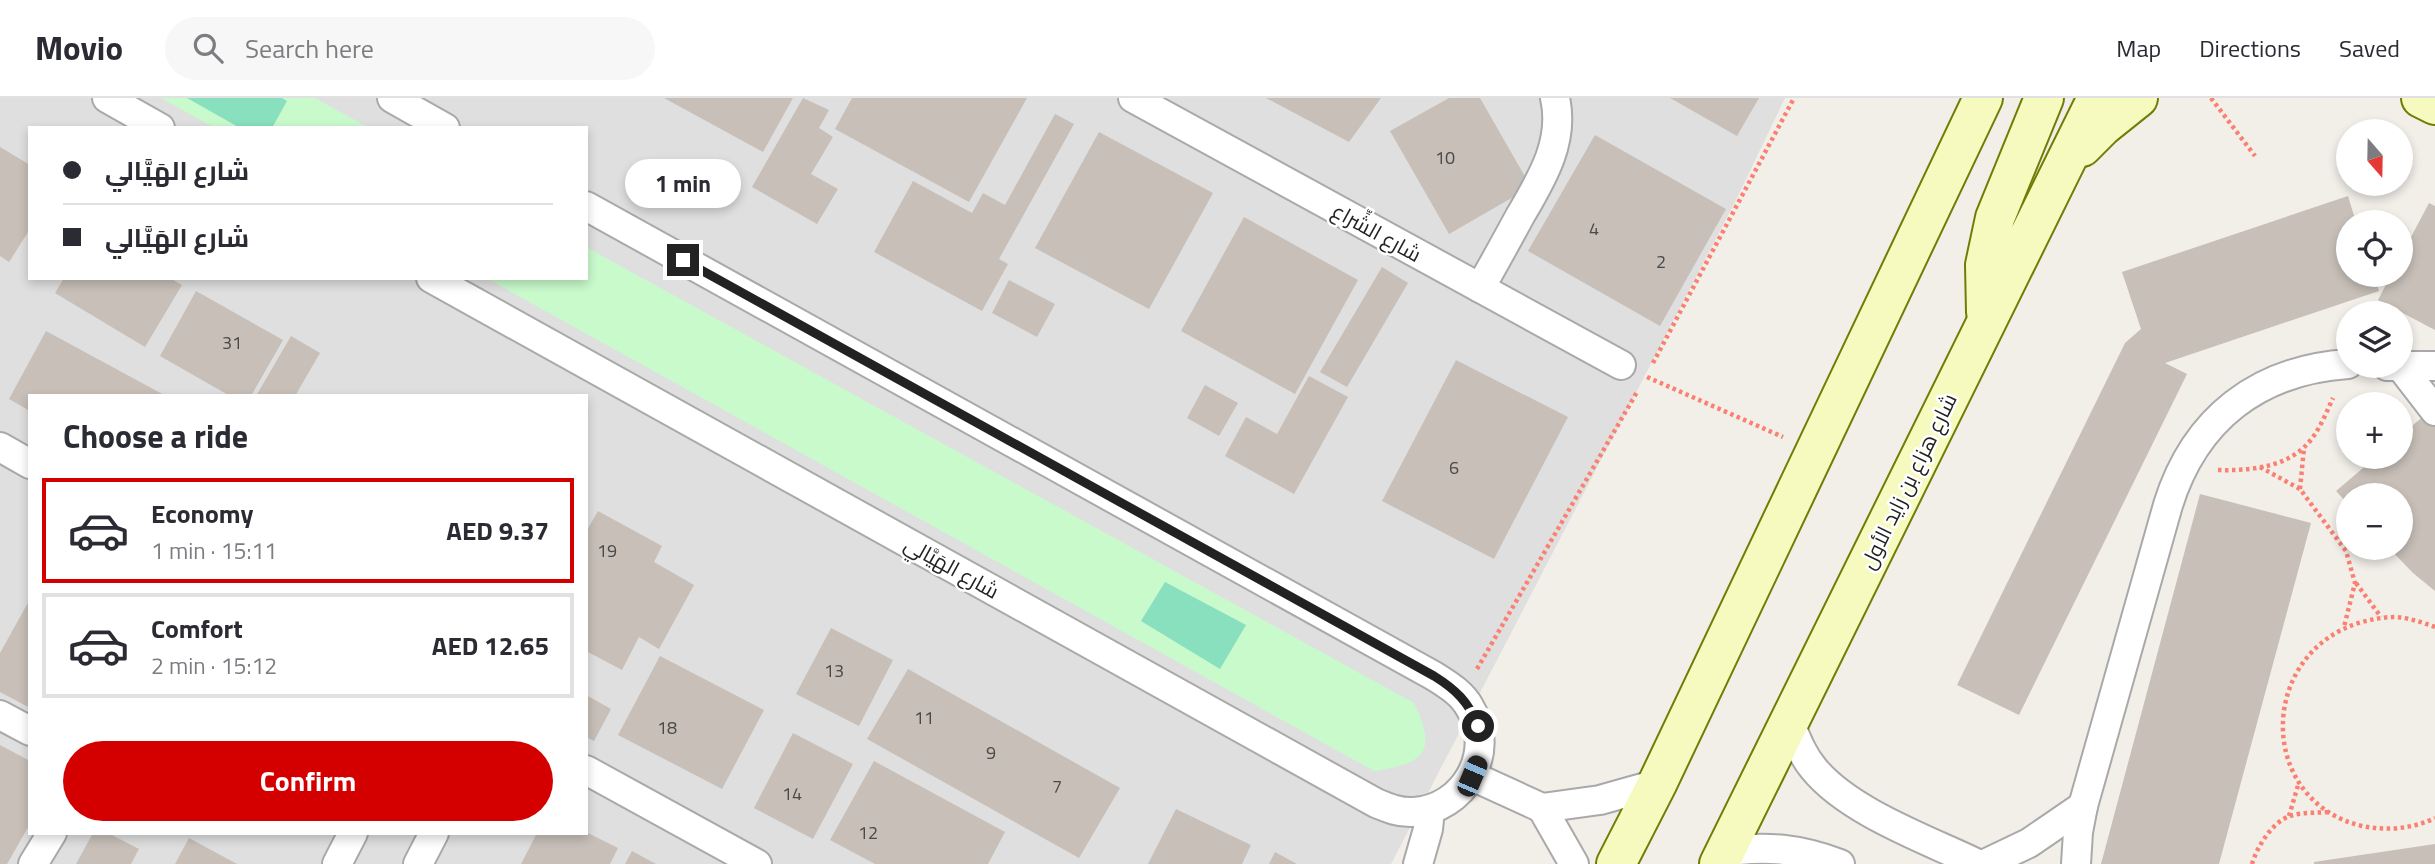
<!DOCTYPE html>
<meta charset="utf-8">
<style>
:root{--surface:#fff;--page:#f7f7f7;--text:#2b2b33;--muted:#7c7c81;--line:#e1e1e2;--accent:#d40000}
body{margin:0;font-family:"Titillium Web",Cairo,sans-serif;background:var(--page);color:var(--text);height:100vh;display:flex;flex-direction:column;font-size:26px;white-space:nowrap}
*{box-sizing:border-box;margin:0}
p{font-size:23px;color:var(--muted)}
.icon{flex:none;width:38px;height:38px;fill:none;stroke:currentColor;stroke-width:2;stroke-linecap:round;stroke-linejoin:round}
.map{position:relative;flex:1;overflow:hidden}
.panel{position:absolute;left:28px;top:296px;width:560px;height:441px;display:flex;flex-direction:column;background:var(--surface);border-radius:0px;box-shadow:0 4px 10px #0003}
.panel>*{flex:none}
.top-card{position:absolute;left:28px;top:28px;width:560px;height:154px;border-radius:0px;box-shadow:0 4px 10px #0003;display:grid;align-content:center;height:154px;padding:0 35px;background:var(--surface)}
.needle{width:46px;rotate:160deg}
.tools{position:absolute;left:2336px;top:21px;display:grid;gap:14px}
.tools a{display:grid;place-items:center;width:77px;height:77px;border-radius:50%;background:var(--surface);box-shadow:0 4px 10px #0003;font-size:35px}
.end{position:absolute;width:32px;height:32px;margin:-16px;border:9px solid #222;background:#fff;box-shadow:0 0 0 4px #fff}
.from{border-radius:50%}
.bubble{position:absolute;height:49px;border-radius:24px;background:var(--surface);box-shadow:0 4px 10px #0003;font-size:23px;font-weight:700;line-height:49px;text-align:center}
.car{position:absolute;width:21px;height:42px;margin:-21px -10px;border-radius:9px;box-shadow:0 0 5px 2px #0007;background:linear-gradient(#222 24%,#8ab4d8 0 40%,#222 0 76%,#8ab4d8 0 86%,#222 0)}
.top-card b{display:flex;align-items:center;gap:24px;height:66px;font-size:26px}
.top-card b+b{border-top:2px solid var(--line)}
.top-card i{width:18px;height:18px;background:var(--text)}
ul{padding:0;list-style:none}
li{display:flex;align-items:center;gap:21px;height:105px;margin:0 14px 10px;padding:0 21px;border:4px solid var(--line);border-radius:0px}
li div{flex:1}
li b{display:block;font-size:26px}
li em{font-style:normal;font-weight:700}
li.current{border-color:var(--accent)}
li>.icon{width:63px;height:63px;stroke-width:1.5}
h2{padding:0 35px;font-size:32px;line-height:84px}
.action{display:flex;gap:14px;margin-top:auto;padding:14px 35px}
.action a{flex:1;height:80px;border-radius:42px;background:var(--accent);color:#fff;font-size:28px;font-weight:700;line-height:80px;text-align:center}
header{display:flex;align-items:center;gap:42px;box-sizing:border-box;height:98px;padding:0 35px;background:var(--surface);border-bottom:2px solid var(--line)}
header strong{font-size:33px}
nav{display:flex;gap:38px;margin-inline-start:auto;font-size:24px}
.search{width:490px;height:63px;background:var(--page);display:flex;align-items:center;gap:18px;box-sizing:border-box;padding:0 24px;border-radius:38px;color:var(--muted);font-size:26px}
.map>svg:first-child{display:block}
.residential{fill:#e0dfdf;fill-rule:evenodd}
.park{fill:#c8facc}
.pitch{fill:#88e0be}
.building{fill:#c7bfb8}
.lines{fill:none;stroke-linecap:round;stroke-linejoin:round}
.minor-casing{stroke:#a9a9a9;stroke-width:32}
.secondary-casing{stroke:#707d05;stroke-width:42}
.path{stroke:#fa8072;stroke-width:4.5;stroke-dasharray:3.5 3.5;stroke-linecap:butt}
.minor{stroke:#fff;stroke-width:28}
.secondary{stroke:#f7fabf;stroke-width:38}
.route{stroke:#222;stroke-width:9}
.labels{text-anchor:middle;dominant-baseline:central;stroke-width:5;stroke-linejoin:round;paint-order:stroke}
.number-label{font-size:18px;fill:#4b4948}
.street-label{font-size:21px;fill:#222;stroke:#fff}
</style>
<header>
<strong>Movio</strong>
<div class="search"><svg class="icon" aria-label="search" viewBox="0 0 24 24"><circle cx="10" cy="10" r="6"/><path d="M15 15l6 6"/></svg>Search here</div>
<nav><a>Map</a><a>Directions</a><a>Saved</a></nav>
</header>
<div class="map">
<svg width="2435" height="766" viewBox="0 0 2435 766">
<rect width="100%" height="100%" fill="#f2efe9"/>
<path class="residential" d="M 0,0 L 1785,0 L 1734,106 L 1391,766 L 0,766 ZM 30,30 L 586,30 L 586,180 L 30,180 ZM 30,298 L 586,298 L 586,735 L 30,735 Z"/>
<g class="park">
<path d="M 161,0 L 315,0 L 369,30 L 215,30 Z"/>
<path d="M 586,149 L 1414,605 C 1438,654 1424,666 1374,673 L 486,180 L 586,180 Z"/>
</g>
<g class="pitch">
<path d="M 187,0 L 282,0 L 287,3 L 272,30 L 240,30 Z"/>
<path d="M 1165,484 L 1246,527 L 1220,571 L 1141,523 Z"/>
</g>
<g class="building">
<path d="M 664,0 L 793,0 L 763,54 Z"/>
<path d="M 803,0 L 829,12 L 819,30 L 833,39 L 811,76 L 838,91 L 817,126 L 752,89 Z"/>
<path d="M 852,0 L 1027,0 L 969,104 L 835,31 Z"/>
<path d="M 1266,0 L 1381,0 L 1349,44 Z"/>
<path d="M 1449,0 L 1480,0 L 1531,89 L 1449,136 L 1390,33 Z"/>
<path d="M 1670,0 L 1759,0 L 1737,38 Z"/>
<path d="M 1055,16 L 1074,26 L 999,161 L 1008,166 L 982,213 L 874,154 L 913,83 L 972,115 L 983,95 L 1005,107 Z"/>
<path d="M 1099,34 L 1213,95 L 1149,211 L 1035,150 Z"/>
<path d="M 1595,37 L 1726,111 L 1660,228 L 1528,153 Z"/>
<path d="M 0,49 L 30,67 L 30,131 L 9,164 L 0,158 Z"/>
<path d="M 2348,98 L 2356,124 L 2348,124 L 2348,177 L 2374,177 L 2379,193 L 2165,265 L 2187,276 L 2019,617 L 1957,587 L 2125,245 L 2141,231 L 2122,174 Z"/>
<path d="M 2429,105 L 2435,108 L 2435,232 L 2378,202 L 2391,177 L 2401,177 L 2401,158 Z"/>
<path d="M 1244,119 L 1358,182 L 1295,296 L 1181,233 Z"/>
<path d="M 1382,169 L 1408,185 L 1347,289 L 1320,274 Z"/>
<path d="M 64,180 L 170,180 L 182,187 L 145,249 L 55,195 Z"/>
<path d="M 1009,182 L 1055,206 L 1037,239 L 992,215 Z"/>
<path d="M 196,193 L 283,242 L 251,298 L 230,298 L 160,258 Z"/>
<path d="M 46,233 L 166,298 L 30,298 L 30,313 L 9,301 Z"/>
<path d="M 291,238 L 320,255 L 295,298 L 256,298 Z"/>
<path d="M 1456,262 L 1568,319 L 1494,461 L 1382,403 Z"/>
<path d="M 1309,278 L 1348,299 L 1294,396 L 1225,358 L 1246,319 L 1277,336 Z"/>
<path d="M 1205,287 L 1238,305 L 1219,338 L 1187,320 Z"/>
<path d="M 2425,317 L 2435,329 L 2435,493 L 2413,475 L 2389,450 L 2401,450 L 2401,397 L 2348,397 L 2348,406 L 2336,393 L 2376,359 L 2401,359 L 2401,337 Z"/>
<path d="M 2200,396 L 2311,425 L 2219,766 L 2101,766 Z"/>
<path d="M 598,413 L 662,448 L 654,464 L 694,487 L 659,551 L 639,539 L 622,572 L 586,553 L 586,434 Z"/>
<path d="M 30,501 L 30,610 L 0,594 L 0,555 Z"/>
<path d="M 831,530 L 893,562 L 859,628 L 796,596 Z"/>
<path d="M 660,558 L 764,612 L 722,691 L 618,637 Z"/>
<path d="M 908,571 L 1120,690 L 1079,760 L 867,641 Z"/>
<path d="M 586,597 L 611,611 L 594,643 L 586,639 Z"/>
<path d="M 793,635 L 853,666 L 813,741 L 754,710 Z"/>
<path d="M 0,647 L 30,663 L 30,726 L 7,766 L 0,766 Z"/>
<path d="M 874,663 L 1005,734 L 988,766 L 875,766 L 830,742 Z"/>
<path d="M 1176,711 L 1251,747 L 1242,766 L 1148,766 Z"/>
<path d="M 586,734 L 618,750 L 610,766 L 521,766 L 537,735 Z"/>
<path d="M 93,735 L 108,735 L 139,751 L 131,766 L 76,766 Z"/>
<path d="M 189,740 L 237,766 L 175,766 Z"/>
<path d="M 2435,746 L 2435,766 L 2314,766 L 2314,764 Z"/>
<path d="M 632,753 L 656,766 L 625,766 Z"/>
<path d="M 1275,754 L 1297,766 L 1269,766 Z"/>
</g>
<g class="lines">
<defs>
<g id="minor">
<path d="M 107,0 L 160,30"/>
<path d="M 392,0 L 445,30"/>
<path d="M 1133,0 L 1621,267"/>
<path d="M 431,180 L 1376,705 C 1388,710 1400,715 1413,714 C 1464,712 1497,654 1470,610 C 1462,595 1448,587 1434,578 L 586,108"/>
<path d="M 1480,190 C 1494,166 1507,142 1520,118 C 1541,82 1565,44 1555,0"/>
<path d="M 2387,268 L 2435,268"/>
<path d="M 2401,269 L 2435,313"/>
<path d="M 0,349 L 30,366"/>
<path d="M 0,617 L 30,633"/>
<path d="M 1789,623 C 1796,640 1802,657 1814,671 C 1849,714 1928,742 1978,766"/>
<path d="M 586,672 L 757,766"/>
<path d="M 1472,678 L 1542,710 L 1600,702 L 1657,686"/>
<path d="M 1542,710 L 1574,766"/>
<path d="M 1725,754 C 1766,747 1800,751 1840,766"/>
<path d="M 33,766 L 52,735"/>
<path d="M 337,766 L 353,735"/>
<path d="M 418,766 L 434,735"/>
<path d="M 1418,766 L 1428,731 L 1430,712"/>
<path d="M 1985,766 L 2029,745 L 2083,708"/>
<path d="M 2076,766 L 2078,734 L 2083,708 L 2168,407 C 2195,320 2259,272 2348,266"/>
</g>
<g id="secondary">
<path d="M 2421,0 L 2435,7"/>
<path d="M 2082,49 L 2103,28 L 2138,0"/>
<path d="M 1986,214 L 1985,167 L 1995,120 L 2044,0"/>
<path d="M 1616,766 L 1657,686 L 1983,0"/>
<path d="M 1719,766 L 2097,0"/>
</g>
</defs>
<use href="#minor" class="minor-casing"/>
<use href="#secondary" class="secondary-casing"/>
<g class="path">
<path d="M 2211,0 L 2255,58"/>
<path d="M 1653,265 L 1794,0"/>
<path d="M 1647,279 L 1783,339"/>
<path d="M 2260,369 L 2300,391 L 2346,453 L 2355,485 L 2344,529"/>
<path d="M 2218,372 C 2252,373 2292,369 2313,339 C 2321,328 2327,313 2333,300"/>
<path d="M 2300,391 L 2304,350"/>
<path d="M 2356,485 L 2381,519"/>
<path d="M 2435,529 C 2427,526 2418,523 2409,521 C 2393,517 2378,520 2362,524 C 2257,554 2256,703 2362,728 C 2387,733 2412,731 2435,720"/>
<path d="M 1477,571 L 1637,294"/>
<path d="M 2289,718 L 2299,684"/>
<path d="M 2252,766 C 2257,749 2272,724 2290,718 C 2302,714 2318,715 2330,714"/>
</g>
<use href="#minor" class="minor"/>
<use href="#secondary" class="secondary"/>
</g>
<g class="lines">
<path class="route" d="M 683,162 L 1434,578 C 1455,591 1469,604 1478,628"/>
</g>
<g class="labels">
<g class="number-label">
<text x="1445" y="59">10</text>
<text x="1594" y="130">4</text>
<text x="1661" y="163">2</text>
<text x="232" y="244">31</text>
<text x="1454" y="369">6</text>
<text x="607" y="452">19</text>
<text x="834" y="572">13</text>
<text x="924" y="619">11</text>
<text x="667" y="629">18</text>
<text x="991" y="654">9</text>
<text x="1057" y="688">7</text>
<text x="792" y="695">14</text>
<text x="868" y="734">12</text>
</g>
<g class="street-label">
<text transform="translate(1377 134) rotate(29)">شارع الشِّراع</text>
<text transform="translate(1908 383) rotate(-64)">شارع هزاع بن زايد الأول</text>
<text transform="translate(952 469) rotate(29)">شارع الهَيَّالي</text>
</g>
</g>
</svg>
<div class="tools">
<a><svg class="needle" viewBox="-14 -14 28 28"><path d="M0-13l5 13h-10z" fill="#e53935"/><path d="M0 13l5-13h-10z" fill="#7c7c81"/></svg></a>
<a><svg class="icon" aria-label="locate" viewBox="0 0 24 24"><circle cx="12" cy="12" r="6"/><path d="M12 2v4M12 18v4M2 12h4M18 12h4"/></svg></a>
<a><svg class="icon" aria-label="layers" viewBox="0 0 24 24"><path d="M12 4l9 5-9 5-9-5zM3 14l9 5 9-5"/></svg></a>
<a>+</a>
<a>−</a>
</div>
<i class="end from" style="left:1478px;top:628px"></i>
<i class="end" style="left:683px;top:162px"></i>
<div class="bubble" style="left:625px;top:61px;width:116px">1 min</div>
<i class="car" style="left:1472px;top:678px;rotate:23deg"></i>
<div class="top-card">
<b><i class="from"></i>شارع الهَيَّالي</b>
<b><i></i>شارع الهَيَّالي</b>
</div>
<section class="panel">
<h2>Choose a ride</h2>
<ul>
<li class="current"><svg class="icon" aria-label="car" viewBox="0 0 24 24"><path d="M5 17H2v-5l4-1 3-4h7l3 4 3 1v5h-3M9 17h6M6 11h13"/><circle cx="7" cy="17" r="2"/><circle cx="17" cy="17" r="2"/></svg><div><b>Economy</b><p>1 min · 15:11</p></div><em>AED 9.37</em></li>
<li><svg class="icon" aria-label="car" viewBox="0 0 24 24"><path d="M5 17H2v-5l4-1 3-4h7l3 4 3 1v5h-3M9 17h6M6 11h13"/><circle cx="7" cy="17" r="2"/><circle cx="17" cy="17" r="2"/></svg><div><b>Comfort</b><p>2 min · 15:12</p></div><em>AED 12.65</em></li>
</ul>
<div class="action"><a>Confirm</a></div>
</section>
</div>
